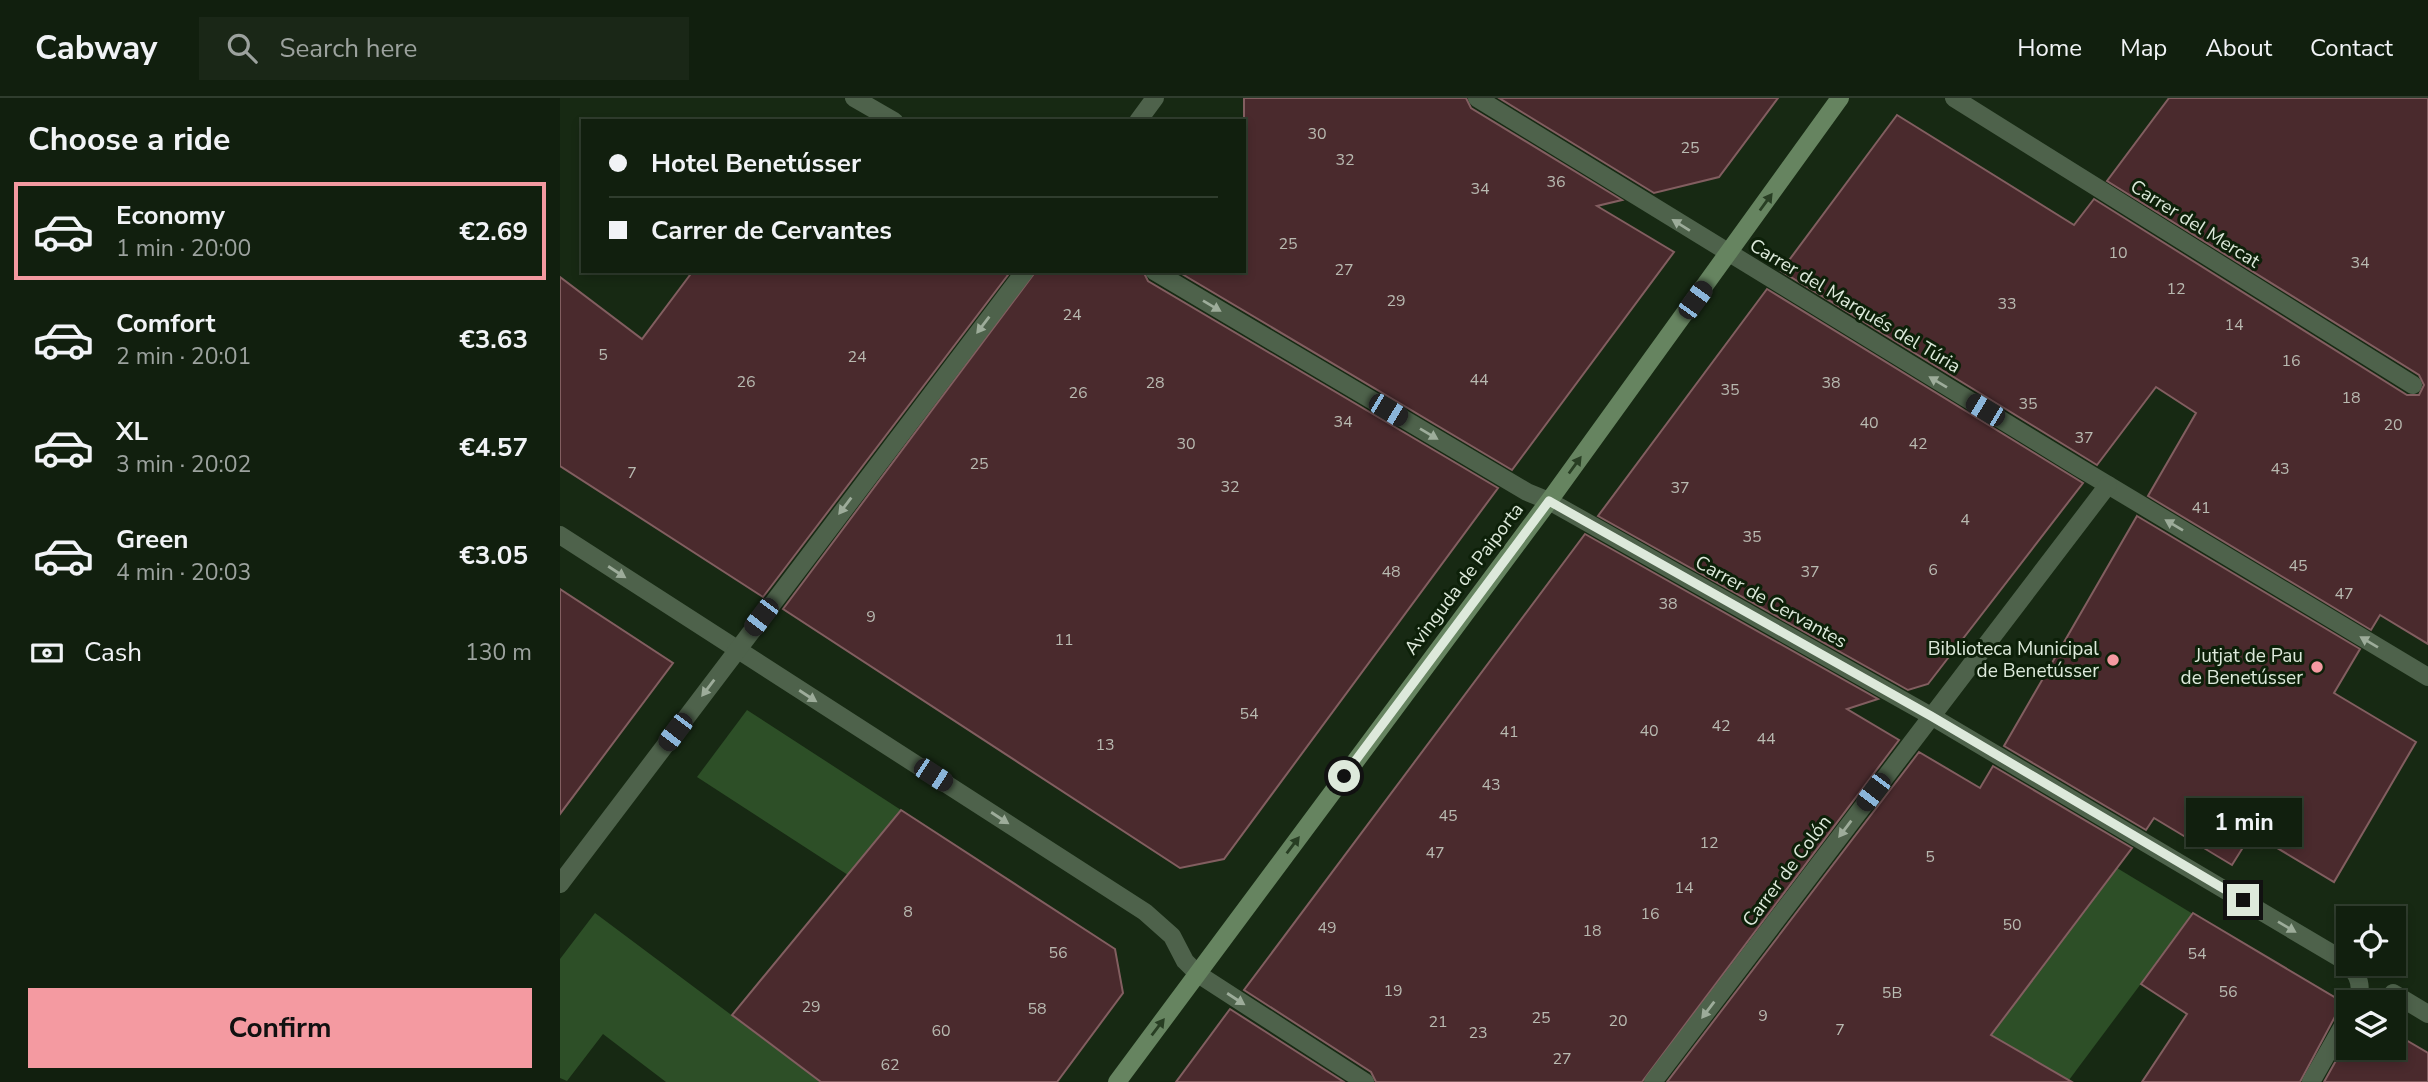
<!DOCTYPE html>
<meta charset="utf-8">
<style>
:root{--surface:#111f0e;--page:#1a2717;--text:#f1f3f6;--muted:#9ca29e;--line:#303d2e;--accent:#f49aa1}
body{margin:0;font-family:"Nunito Sans",sans-serif;background:var(--page);color:var(--text);height:100vh;display:flex;flex-direction:column;font-size:26px;white-space:nowrap}
*{box-sizing:border-box;margin:0}
p{font-size:23px;color:var(--muted)}
.icon{flex:none;width:38px;height:38px;fill:none;stroke:currentColor;stroke-width:2;stroke-linecap:round;stroke-linejoin:round}
.map{position:relative;flex:1;overflow:hidden}
.panel{display:flex;flex-direction:column;background:var(--surface);width:560px}
.panel>*{flex:none}
.banner{position:absolute;left:21px;top:21px;width:665px;height:154px;border-radius:0px;box-shadow:0 4px 10px #0003,0 0 0 2px var(--line);display:grid;align-content:center;height:154px;padding:0 28px;background:var(--surface)}
.controls{position:absolute;left:1776px;top:808px;display:grid;gap:14px}
.controls a{display:grid;place-items:center;width:70px;height:70px;border-radius:0px;background:var(--surface);box-shadow:0 4px 10px #0003,0 0 0 2px var(--line);font-size:35px}
.end{position:absolute;width:32px;height:32px;margin:-16px;border:9px solid #dde9db;background:#111;box-shadow:0 0 0 4px #111}
.from{border-radius:50%}
.bubble{position:absolute;height:49px;border-radius:0px;background:var(--surface);box-shadow:0 4px 10px #0003,0 0 0 2px var(--line);font-size:23px;font-weight:700;line-height:49px;text-align:center}
.car{position:absolute;width:21px;height:42px;margin:-21px -10px;border-radius:9px;box-shadow:0 0 5px 2px #0007;background:linear-gradient(#222 24%,#8ab4d8 0 40%,#222 0 76%,#8ab4d8 0 86%,#222 0)}
.banner b{display:flex;align-items:center;gap:24px;height:66px;font-size:26px}
.banner b+b{border-top:2px solid var(--line)}
.banner i{width:18px;height:18px;background:var(--text)}
ul{padding:0;list-style:none}
li{display:flex;align-items:center;gap:21px;height:98px;margin:0 14px 10px;padding:0 14px;border:4px solid transparent;border-radius:0px}
li div{flex:1}
li b{display:block;font-size:26px}
li em{font-style:normal;font-weight:700}
li.current{border-color:var(--accent)}
li>.icon{width:63px;height:63px;stroke-width:1.5}
h2{padding:0 28px;font-size:32px;line-height:84px}
.pay{display:flex;align-items:center;gap:18px;height:77px;padding:0 28px;font-size:26px}
.pay p{margin-inline-start:auto}
.primary-button{display:flex;gap:14px;margin-top:auto;padding:14px 28px}
.primary-button a{flex:1;height:80px;border-radius:0px;background:var(--accent);color:#111;font-size:28px;font-weight:700;line-height:80px;text-align:center}
header{display:flex;align-items:center;gap:42px;box-sizing:border-box;height:98px;padding:0 35px;background:var(--surface);border-bottom:2px solid var(--line)}
header strong{font-size:33px}
nav{display:flex;gap:38px;margin-inline-start:auto;font-size:24px}
.search{width:490px;height:63px;background:var(--page);display:flex;align-items:center;gap:18px;box-sizing:border-box;padding:0 24px;border-radius:0px;color:var(--muted);font-size:26px}
main{display:flex;flex:1;min-height:0}
.map>svg:first-child{display:block}
.green{fill:#2d4f27}
.building{fill:#4a2a2d;stroke:#825e60;stroke-width:2}
.lines{fill:none;stroke-linecap:round;stroke-linejoin:round}
.street{stroke:#4e624b;stroke-width:18}
.secondary{stroke:#668460;stroke-width:18}
.oneway{fill:#283e23}
.oneway2{fill:#9dac9a}
.route{stroke:#dde9db;stroke-width:9}
.poi-dot{fill:#f49aa1;stroke:#0d2009;stroke-width:2.5}
.labels{text-anchor:middle;dominant-baseline:central;stroke-width:6;stroke-linejoin:round;paint-order:stroke}
.number-label{font-size:16px;fill:#b8b9b0}
.street-label{font-size:19px;fill:#dde9db;stroke:#0d2009}
.poi-label{font-size:19px;fill:#dde9db;stroke:#0d2009;text-anchor:end}
</style>
<header>
<strong>Cabway</strong>
<div class="search"><svg class="icon" aria-label="search" viewBox="0 0 24 24"><circle cx="10" cy="10" r="6"/><path d="M15 15l6 6"/></svg>Search here</div>
<nav><a>Home</a><a>Map</a><a>About</a><a>Contact</a></nav>
</header>
<main>
<section class="panel">
<h2>Choose a ride</h2>
<ul>
<li class="current"><svg class="icon" aria-label="car" viewBox="0 0 24 24"><path d="M5 17H2v-5l4-1 3-4h7l3 4 3 1v5h-3M9 17h6M6 11h13"/><circle cx="7" cy="17" r="2"/><circle cx="17" cy="17" r="2"/></svg><div><b>Economy</b><p>1 min · 20:00</p></div><em>€2.69</em></li>
<li><svg class="icon" aria-label="car" viewBox="0 0 24 24"><path d="M5 17H2v-5l4-1 3-4h7l3 4 3 1v5h-3M9 17h6M6 11h13"/><circle cx="7" cy="17" r="2"/><circle cx="17" cy="17" r="2"/></svg><div><b>Comfort</b><p>2 min · 20:01</p></div><em>€3.63</em></li>
<li><svg class="icon" aria-label="car" viewBox="0 0 24 24"><path d="M5 17H2v-5l4-1 3-4h7l3 4 3 1v5h-3M9 17h6M6 11h13"/><circle cx="7" cy="17" r="2"/><circle cx="17" cy="17" r="2"/></svg><div><b>XL</b><p>3 min · 20:02</p></div><em>€4.57</em></li>
<li><svg class="icon" aria-label="car" viewBox="0 0 24 24"><path d="M5 17H2v-5l4-1 3-4h7l3 4 3 1v5h-3M9 17h6M6 11h13"/><circle cx="7" cy="17" r="2"/><circle cx="17" cy="17" r="2"/></svg><div><b>Green</b><p>4 min · 20:03</p></div><em>€3.05</em></li>
</ul>
<div class="pay"><svg class="icon" aria-label="cash" viewBox="0 0 24 24"><path d="M3 7h18v10H3z"/><circle cx="12" cy="12" r="2"/></svg>Cash<p>130 m</p></div>
<div class="primary-button"><a>Confirm</a></div>
</section>
<div class="map">
<svg width="1868" height="984" viewBox="0 0 1868 984">
<rect width="100%" height="100%" fill="#172913"/>
<g class="green">
<path d="M 187,612 L 341,712 L 288,777 L 137,679 Z"/>
<path d="M 1557,770 L 1633,816 L 1509,982 L 1396,984 Z"/>
<path d="M 35,815 L 261,984 L 106,984 L 43,936 L 7,983 L 0,980 L 0,861 Z"/>
</g>
<g class="building">
<path d="M 684,0 L 906,0 L 911,10 L 1062,102 L 1037,108 L 1114,154 L 952,372 L 617,173 L 684,173 Z"/>
<path d="M 939,0 L 1218,0 L 1159,79 L 1094,95 Z"/>
<path d="M 1609,0 L 1868,0 L 1868,546 L 1820,517 L 1811,532 L 1588,398 L 1636,315 L 1596,289 L 1537,367 L 1221,173 L 1337,17 L 1514,127 L 1534,101 L 1847,297 L 1859,297 L 1864,287 L 1859,277 L 1547,83 Z"/>
<path d="M 133,173 L 451,173 L 203,499 L 0,368 L 0,179 L 82,241 Z"/>
<path d="M 476,173 L 583,173 L 588,183 L 938,390 L 664,761 L 620,770 L 223,511 Z"/>
<path d="M 1207,191 L 1523,385 L 1368,586 L 1348,592 L 1038,418 Z"/>
<path d="M 1577,418 L 1800,551 L 1774,595 L 1856,644 L 1774,784 L 1692,735 L 1672,767 L 1594,720 L 1586,732 L 1444,648 Z"/>
<path d="M 1025,436 L 1318,601 L 1287,611 L 1339,642 L 1082,984 L 816,984 L 811,974 L 684,892 Z"/>
<path d="M 0,491 L 113,565 L 0,716 Z"/>
<path d="M 1359,654 L 1420,690 L 1433,668 L 1572,750 L 1431,937 L 1512,984 L 1107,984 Z"/>
<path d="M 341,712 L 555,851 L 563,895 L 497,984 L 261,984 L 172,917 Z"/>
<path d="M 1633,815 L 1786,906 L 1778,913 L 1740,984 L 1582,984 L 1627,916 L 1581,886 Z"/>
<path d="M 670,911 L 784,984 L 616,984 Z"/>
<path d="M 1834,935 L 1868,955 L 1868,984 L 1764,984 L 1788,941 L 1788,950 L 1834,950 Z"/>
</g>
<g class="lines">
<g class="street">
<path d="M 294,0 L 334,23"/>
<path d="M 917,0 L 1518,369 L 1868,579"/>
<path d="M 1394,0 L 1853,287"/>
<path d="M 578,23 L 595,0"/>
<path d="M 594,173 L 967,394 L 989,403 L 1371,618 L 1778,859 C 1795,871 1805,883 1797,905"/>
<path d="M 0,437 L 585,814 L 612,838 L 625,863 L 638,876 L 805,984"/>
<path d="M 0,786 L 465,173"/>
<path d="M 1833,895 L 1868,916"/>
<path d="M 1093,984 L 1548,387"/>
<path d="M 1751,984 L 1788,919"/>
</g>
<path class="secondary" d="M 557,984 L 989,403 L 1280,0"/>
</g>
<defs><path id="oneway-solid" d="M-6-.8H1V-3.2L6.5 0L1 3.2V.8H-6Z" transform="scale(1.75)"/></defs>
<g class="oneway">
<use href="#oneway-solid" transform="translate(1206 104) rotate(-54)"/>
<use href="#oneway-solid" transform="translate(1015 367) rotate(-54)"/>
<use href="#oneway-solid" transform="translate(733 747) rotate(-53)"/>
<use href="#oneway-solid" transform="translate(598 929) rotate(-53)"/>
</g>
<g class="oneway2">
<use href="#oneway-solid" transform="translate(1121 127) rotate(-148)"/>
<use href="#oneway-solid" transform="translate(652 208) rotate(31)"/>
<use href="#oneway-solid" transform="translate(423 227) rotate(127)"/>
<use href="#oneway-solid" transform="translate(1378 284) rotate(-149)"/>
<use href="#oneway-solid" transform="translate(869 336) rotate(31)"/>
<use href="#oneway-solid" transform="translate(285 408) rotate(127)"/>
<use href="#oneway-solid" transform="translate(1614 427) rotate(-149)"/>
<use href="#oneway-solid" transform="translate(57 474) rotate(33)"/>
<use href="#oneway-solid" transform="translate(1809 544) rotate(-149)"/>
<use href="#oneway-solid" transform="translate(148 590) rotate(127)"/>
<use href="#oneway-solid" transform="translate(248 598) rotate(33)"/>
<use href="#oneway-solid" transform="translate(440 720) rotate(33)"/>
<use href="#oneway-solid" transform="translate(1285 731) rotate(127)"/>
<use href="#oneway-solid" transform="translate(1727 829) rotate(31)"/>
<use href="#oneway-solid" transform="translate(676 901) rotate(33)"/>
<use href="#oneway-solid" transform="translate(1148 912) rotate(127)"/>
</g>
<g class="lines">
<path class="route" d="M 784,678 L 989,403 L 1371,618 L 1683,802"/>
</g>
<g class="poi-dot">
<circle cx="1553" cy="562" r="7"/>
<circle cx="1757" cy="569" r="7"/>
</g>
<g class="labels">
<g class="number-label">
<text x="757" y="36">30</text>
<text x="1130" y="50">25</text>
<text x="785" y="62">32</text>
<text x="996" y="84">36</text>
<text x="920" y="91">34</text>
<text x="728" y="146">25</text>
<text x="1558" y="155">10</text>
<text x="1800" y="165">34</text>
<text x="784" y="172">27</text>
<text x="1616" y="191">12</text>
<text x="836" y="203">29</text>
<text x="1447" y="206">33</text>
<text x="512" y="217">24</text>
<text x="1674" y="227">14</text>
<text x="43" y="257">5</text>
<text x="297" y="259">24</text>
<text x="1731" y="263">16</text>
<text x="919" y="282">44</text>
<text x="186" y="284">26</text>
<text x="595" y="285">28</text>
<text x="1271" y="285">38</text>
<text x="1170" y="292">35</text>
<text x="518" y="295">26</text>
<text x="1791" y="300">18</text>
<text x="1468" y="306">35</text>
<text x="783" y="324">34</text>
<text x="1309" y="325">40</text>
<text x="1833" y="327">20</text>
<text x="1524" y="340">37</text>
<text x="626" y="346">30</text>
<text x="1358" y="346">42</text>
<text x="419" y="366">25</text>
<text x="1720" y="371">43</text>
<text x="72" y="375">7</text>
<text x="670" y="389">32</text>
<text x="1120" y="390">37</text>
<text x="1641" y="410">41</text>
<text x="1405" y="422">4</text>
<text x="1192" y="439">35</text>
<text x="1738" y="468">45</text>
<text x="1373" y="472">6</text>
<text x="831" y="474">48</text>
<text x="1250" y="474">37</text>
<text x="1784" y="496">47</text>
<text x="1108" y="506">38</text>
<text x="311" y="519">9</text>
<text x="504" y="542">11</text>
<text x="689" y="616">54</text>
<text x="1161" y="628">42</text>
<text x="1089" y="633">40</text>
<text x="949" y="634">41</text>
<text x="1206" y="641">44</text>
<text x="545" y="647">13</text>
<text x="931" y="687">43</text>
<text x="888" y="718">45</text>
<text x="1149" y="745">12</text>
<text x="875" y="755">47</text>
<text x="1370" y="759">5</text>
<text x="1124" y="790">14</text>
<text x="348" y="814">8</text>
<text x="1090" y="816">16</text>
<text x="1452" y="827">50</text>
<text x="767" y="830">49</text>
<text x="1032" y="833">18</text>
<text x="498" y="855">56</text>
<text x="1637" y="856">54</text>
<text x="833" y="893">19</text>
<text x="1668" y="894">56</text>
<text x="1332" y="895">5B</text>
<text x="251" y="909">29</text>
<text x="477" y="911">58</text>
<text x="1203" y="918">9</text>
<text x="981" y="920">25</text>
<text x="1058" y="923">20</text>
<text x="878" y="924">21</text>
<text x="1280" y="932">7</text>
<text x="381" y="933">60</text>
<text x="918" y="935">23</text>
<text x="1002" y="961">27</text>
<text x="330" y="967">62</text>
</g>
<g class="street-label">
<text transform="translate(1635 126) rotate(32)">Carrer del Mercat</text>
<text transform="translate(1295 208) rotate(31)">Carrer del Marqués del Túria</text>
<text transform="translate(904 481) rotate(-53)">Avinguda de Paiporta</text>
<text transform="translate(1211 504) rotate(29)">Carrer de Cervantes</text>
<text transform="translate(1227 773) rotate(-53)">Carrer de Colón</text>
</g>
<g class="poi-label">
<text x="1539" y="551">Biblioteca Municipal<tspan x="1539" dy="22">de Benetússer</tspan></text>
<text x="1743" y="558">Jutjat de Pau<tspan x="1743" dy="22">de Benetússer</tspan></text>
</g>
</g>
</svg>
<div class="controls">
<a><svg class="icon" aria-label="locate" viewBox="0 0 24 24"><circle cx="12" cy="12" r="6"/><path d="M12 2v4M12 18v4M2 12h4M18 12h4"/></svg></a>
<a><svg class="icon" aria-label="layers" viewBox="0 0 24 24"><path d="M12 4l9 5-9 5-9-5zM3 14l9 5 9-5"/></svg></a>
</div>
<i class="end from" style="left:784px;top:678px"></i>
<i class="end" style="left:1683px;top:802px"></i>
<div class="bubble" style="left:1626px;top:700px;width:116px">1 min</div>
<i class="car" style="left:1135px;top:202px;rotate:36deg"></i>
<i class="car" style="left:828px;top:312px;rotate:121deg"></i>
<i class="car" style="left:1425px;top:312px;rotate:301deg"></i>
<i class="car" style="left:201px;top:519px;rotate:217deg"></i>
<i class="car" style="left:115px;top:634px;rotate:217deg"></i>
<i class="car" style="left:373px;top:677px;rotate:123deg"></i>
<i class="car" style="left:1313px;top:694px;rotate:217deg"></i>
<div class="banner">
<b><i class="from"></i>Hotel Benetússer</b>
<b><i></i>Carrer de Cervantes</b>
</div>
</div>
</main>
